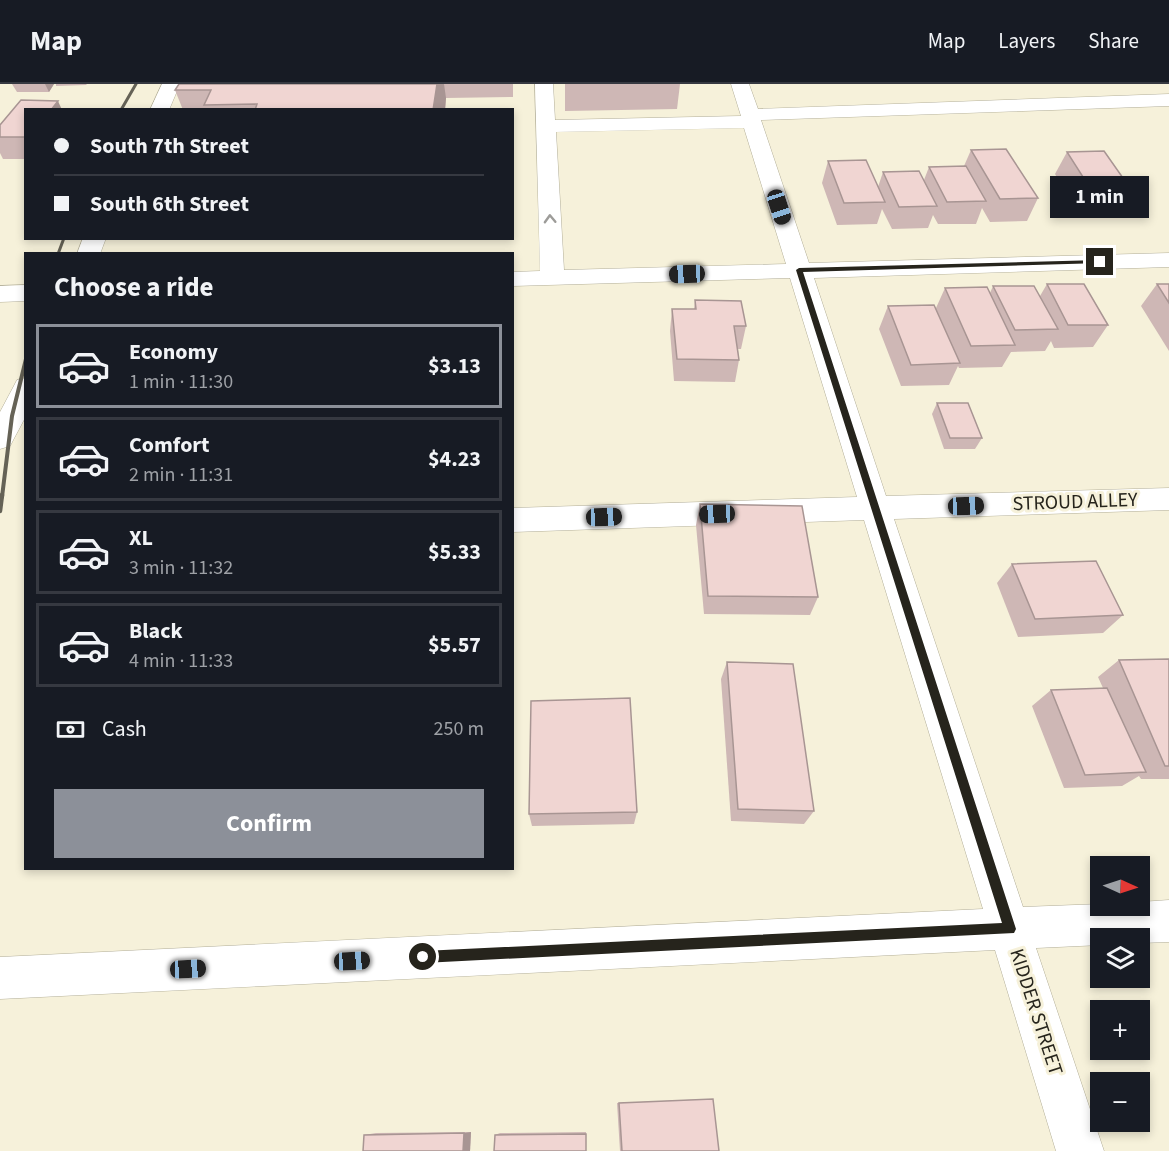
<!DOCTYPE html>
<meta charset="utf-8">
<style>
:root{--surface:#171b24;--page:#20242c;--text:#f1f3f6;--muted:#9ea1a6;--line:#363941;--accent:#8c9099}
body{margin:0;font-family:"Source Sans 3",sans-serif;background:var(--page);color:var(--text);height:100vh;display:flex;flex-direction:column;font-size:22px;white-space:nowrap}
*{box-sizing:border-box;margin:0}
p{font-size:20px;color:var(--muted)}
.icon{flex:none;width:33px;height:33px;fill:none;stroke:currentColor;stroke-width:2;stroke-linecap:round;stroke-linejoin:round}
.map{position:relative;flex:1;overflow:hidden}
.sheet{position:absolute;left:24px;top:168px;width:490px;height:618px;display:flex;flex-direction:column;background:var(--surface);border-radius:0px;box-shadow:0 3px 9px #0003}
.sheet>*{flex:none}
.top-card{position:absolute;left:24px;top:24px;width:490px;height:132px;border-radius:0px;box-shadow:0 3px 9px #0003;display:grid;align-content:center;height:132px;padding:0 30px;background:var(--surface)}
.needle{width:39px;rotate:93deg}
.fabs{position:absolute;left:1090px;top:772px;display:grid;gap:12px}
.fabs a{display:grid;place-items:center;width:60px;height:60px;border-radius:0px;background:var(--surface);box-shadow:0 3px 9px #0003;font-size:30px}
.end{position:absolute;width:27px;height:27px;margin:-14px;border:8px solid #26241c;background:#fff;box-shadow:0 0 0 3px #fff}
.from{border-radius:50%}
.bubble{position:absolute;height:42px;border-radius:0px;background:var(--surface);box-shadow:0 3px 9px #0003;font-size:20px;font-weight:700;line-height:42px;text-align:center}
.car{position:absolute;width:18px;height:36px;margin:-18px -9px;border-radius:8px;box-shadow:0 0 4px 2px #0007;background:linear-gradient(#222 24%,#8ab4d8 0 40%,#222 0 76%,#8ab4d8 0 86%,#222 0)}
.top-card b{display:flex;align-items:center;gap:21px;height:57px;font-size:22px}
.top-card b+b{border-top:2px solid var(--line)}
.top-card i{width:15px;height:15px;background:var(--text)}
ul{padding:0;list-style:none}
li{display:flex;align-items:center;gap:18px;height:84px;margin:0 12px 9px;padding:0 18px;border:3px solid var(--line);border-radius:0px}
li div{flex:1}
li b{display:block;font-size:22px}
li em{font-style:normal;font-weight:700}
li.active{border-color:var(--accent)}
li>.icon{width:54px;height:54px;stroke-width:1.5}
h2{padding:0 30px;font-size:27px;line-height:72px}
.pay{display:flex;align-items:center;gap:15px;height:66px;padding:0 30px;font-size:22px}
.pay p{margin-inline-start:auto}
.action{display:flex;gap:12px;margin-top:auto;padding:12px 30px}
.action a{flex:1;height:69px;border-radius:0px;background:var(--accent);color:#fff;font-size:24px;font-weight:700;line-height:69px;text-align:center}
header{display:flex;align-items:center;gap:36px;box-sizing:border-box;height:84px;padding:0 30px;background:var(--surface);border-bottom:2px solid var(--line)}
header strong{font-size:28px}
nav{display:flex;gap:33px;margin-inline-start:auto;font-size:21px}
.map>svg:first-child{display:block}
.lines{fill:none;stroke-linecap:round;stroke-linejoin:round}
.minor-casing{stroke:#b2ae98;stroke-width:1}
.minor{fill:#fff;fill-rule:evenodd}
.rail-far2{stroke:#656256;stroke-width:3}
.rail-far1{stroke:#656256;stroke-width:4}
.rail{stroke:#656256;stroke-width:4.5}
.wall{fill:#ceb7b5}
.shaded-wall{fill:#a89593}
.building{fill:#f0d5d2;stroke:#a89593;stroke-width:1.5}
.oneway{stroke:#9d9c99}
.route{fill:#26241c}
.labels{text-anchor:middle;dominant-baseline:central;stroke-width:6;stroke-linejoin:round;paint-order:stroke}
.street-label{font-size:20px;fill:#26241c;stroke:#f6f1da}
</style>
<header>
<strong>Map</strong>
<nav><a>Map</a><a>Layers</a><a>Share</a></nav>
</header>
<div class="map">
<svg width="1169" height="1067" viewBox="0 0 1169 1067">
<rect width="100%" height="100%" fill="#f6f1da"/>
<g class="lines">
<defs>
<g id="minor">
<path d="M 162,0 L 180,0 L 169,26 L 150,26 Z"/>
<path d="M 535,0 L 553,0 L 555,36 L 741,32 L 731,0 L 749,0 L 758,25 L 1169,10 L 1169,22 L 761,36 L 809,179 L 1169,169 L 1169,183 L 814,194 L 886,412 L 1169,404 L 1169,426 L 894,435 L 1023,823 L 1101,820 L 1101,822 L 1140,822 L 1140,818 L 1169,816 L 1169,858 L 1140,859 L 1140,855 L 1101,855 L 1101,861 L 1036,864 L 1104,1067 L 1056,1067 L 995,866 L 0,915 L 0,873 L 983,825 L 864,436 L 513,448 L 513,424 L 857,413 L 790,194 L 513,202 L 513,188 L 540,187 ZM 744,44 L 786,180 L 564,186 L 556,48 Z"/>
<path d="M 83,154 L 106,154 L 100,170 L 77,170 Z"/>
<path d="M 26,201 L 26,217 L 0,218 L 0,202 Z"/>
<path d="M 26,294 L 26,332 L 10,362 L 0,365 L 0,328 L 17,296 Z"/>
</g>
</defs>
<use href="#minor" class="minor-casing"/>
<use href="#minor" class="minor"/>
<g class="rail-far2">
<path d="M 121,26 L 136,0"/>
<path d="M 58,170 L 64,154"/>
</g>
<path class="rail-far1" d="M 2,413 L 12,332 L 26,275"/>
<path class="rail" d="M 0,427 L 2,411"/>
</g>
<g class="wall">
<path d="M 12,0 L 54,0 L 49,8 L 17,8 Z"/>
<path d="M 56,0 L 87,0 L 86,1 L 56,2 Z"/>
<path d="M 179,0 L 513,0 L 513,13 L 446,14 L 445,26 L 183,26 L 175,6 Z"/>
<path d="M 565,0 L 680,0 L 677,25 L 565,27 Z"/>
<path d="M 26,26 L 26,75 L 3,75 L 0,69 L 0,41 Z"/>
<path d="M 971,66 L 1038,114 L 1027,137 L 990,138 L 982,124 L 976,140 L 938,140 L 933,131 L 928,144 L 892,145 L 882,125 L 877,140 L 837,141 L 822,99 L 828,77 L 878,103 L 883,88 L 924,96 L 929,83 L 964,82 Z"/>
<path d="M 1067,68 L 1130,104 L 1117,126 L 1078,127 L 1055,90 Z"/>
<path d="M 1047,200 L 1108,241 L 1093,263 L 1054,264 L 1051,257 L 1045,267 L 1011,268 L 1002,283 L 959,284 L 958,282 L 949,301 L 901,302 L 879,245 L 888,222 L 936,224 L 945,204 L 990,209 L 993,202 L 1040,212 Z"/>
<path d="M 1157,200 L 1169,200 L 1169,267 L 1141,222 Z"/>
<path d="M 695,216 L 746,242 L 741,265 L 738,265 L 739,276 L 735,298 L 674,297 L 670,247 L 672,225 L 694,225 Z"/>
<path d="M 937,319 L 982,354 L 975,365 L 944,365 L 932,330 Z"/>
<path d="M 700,420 L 818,513 L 810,531 L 704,530 L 696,441 Z"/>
<path d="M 1012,480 L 1123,531 L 1103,549 L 1018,553 L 997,499 Z"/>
<path d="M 1169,575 L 1169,695 L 1141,695 L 1139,692 L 1122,702 L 1064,704 L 1032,622 L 1051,606 L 1103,604 L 1098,593 L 1119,576 Z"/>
<path d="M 727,578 L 814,727 L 804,740 L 731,737 L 721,595 Z"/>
<path d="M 637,728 L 634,740 L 532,742 L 529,730 Z"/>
<path d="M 707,1015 L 719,1067 L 620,1067 L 617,1019 Z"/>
<path d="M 471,1048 L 470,1067 L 364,1051 L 376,1049 Z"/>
<path d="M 586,1048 L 586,1067 L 495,1051 L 500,1049 Z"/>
</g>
<g class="shaded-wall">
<path d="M 45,0 L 54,0 L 49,8 Z"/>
<path d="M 437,0 L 444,0 L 446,14 L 445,26 L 433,26 Z"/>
<path d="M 58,17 L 62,26 L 51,26 Z"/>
<path d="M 471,1048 L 470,1067 L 463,1067 L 464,1049 Z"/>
</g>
<g class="building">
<path d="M 179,0 L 437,0 L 433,26 L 255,26 L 257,20 L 204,21 L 211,6 L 175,6 Z"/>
<path d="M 21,16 L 58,17 L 51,26 L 26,26 L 26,53 L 0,53 L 0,41 Z"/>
<path d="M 1006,65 L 1038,114 L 1000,115 L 971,66 Z"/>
<path d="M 1104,67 L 1130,104 L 1090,104 L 1067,68 Z"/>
<path d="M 866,76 L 885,118 L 844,119 L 828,77 Z"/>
<path d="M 966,82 L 986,117 L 947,118 L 929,83 Z"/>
<path d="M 919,87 L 937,122 L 899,123 L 883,88 Z"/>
<path d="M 1047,200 L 1084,200 L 1108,241 L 1068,241 Z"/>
<path d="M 1157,200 L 1169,200 L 1169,219 Z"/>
<path d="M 993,202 L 1034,202 L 1058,245 L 1015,246 Z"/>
<path d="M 987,203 L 1015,261 L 971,262 L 945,204 Z"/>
<path d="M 695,216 L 741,217 L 746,242 L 734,242 L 739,276 L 677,275 L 672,225 L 696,225 Z"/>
<path d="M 934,221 L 960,279 L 911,281 L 888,222 Z"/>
<path d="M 937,319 L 968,319 L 982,354 L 950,354 Z"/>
<path d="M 700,420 L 802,422 L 818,513 L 708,512 Z"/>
<path d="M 1096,477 L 1123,531 L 1035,535 L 1012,480 Z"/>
<path d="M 1169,575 L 1169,682 L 1165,682 L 1119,576 Z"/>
<path d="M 727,578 L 793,580 L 814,727 L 738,725 Z"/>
<path d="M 1107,604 L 1146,688 L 1085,691 L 1051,606 Z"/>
<path d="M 630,614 L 637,728 L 529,730 L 531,617 Z"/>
<path d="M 713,1015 L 719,1067 L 622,1067 L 619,1019 Z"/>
<path d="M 464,1049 L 463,1067 L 363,1067 L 364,1051 Z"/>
<path d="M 586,1050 L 586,1067 L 494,1067 L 495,1051 Z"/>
</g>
<defs><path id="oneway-chevron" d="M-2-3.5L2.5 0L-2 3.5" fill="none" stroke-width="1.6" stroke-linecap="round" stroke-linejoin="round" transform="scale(1.5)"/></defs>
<use class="oneway" href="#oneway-chevron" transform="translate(550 135) rotate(-92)"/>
<path class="route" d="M 1100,176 L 1102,179 L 803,188 L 1016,845 L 1014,849 L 423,879 L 418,878 L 416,873 L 418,869 L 423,867 L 1002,839 L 796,186 L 799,184 Z"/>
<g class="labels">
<g class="street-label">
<text transform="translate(1075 418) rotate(-2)">STROUD ALLEY</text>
<text transform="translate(1036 928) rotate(72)">KIDDER STREET</text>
</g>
</g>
</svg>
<div class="fabs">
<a><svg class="needle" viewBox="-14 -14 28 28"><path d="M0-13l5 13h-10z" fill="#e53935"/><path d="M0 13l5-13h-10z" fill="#9ea1a6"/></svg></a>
<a><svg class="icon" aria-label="layers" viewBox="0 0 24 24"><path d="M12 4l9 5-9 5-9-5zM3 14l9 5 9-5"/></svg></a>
<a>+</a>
<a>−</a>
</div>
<i class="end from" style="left:423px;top:873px"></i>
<i class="end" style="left:1100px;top:178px"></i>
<div class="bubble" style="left:1050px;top:92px;width:99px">1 min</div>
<i class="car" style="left:779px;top:123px;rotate:162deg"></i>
<i class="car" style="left:687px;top:190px;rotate:268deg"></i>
<i class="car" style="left:966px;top:422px;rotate:88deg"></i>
<i class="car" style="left:717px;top:430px;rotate:268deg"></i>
<i class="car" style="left:604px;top:433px;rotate:88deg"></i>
<i class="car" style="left:352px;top:877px;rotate:87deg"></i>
<i class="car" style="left:188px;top:885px;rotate:87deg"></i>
<div class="top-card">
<b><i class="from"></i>South 7th Street</b>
<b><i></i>South 6th Street</b>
</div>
<section class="sheet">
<h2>Choose a ride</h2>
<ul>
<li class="active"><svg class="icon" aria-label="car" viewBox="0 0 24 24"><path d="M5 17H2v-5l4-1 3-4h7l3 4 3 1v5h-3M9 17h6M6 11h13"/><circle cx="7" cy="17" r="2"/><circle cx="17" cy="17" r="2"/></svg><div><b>Economy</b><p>1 min · 11:30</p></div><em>$3.13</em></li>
<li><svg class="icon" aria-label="car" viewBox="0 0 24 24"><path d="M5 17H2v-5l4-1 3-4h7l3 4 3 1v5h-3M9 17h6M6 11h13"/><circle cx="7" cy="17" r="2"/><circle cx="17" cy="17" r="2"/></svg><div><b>Comfort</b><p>2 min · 11:31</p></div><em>$4.23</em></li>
<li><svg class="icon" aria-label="car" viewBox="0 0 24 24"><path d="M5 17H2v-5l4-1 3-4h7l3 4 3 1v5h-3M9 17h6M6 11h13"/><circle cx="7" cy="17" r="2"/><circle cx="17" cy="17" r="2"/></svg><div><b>XL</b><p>3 min · 11:32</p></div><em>$5.33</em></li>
<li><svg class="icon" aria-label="car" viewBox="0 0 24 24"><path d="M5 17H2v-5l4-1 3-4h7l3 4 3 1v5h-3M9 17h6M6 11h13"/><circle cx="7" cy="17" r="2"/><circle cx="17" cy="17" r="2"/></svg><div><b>Black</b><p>4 min · 11:33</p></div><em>$5.57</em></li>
</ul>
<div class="pay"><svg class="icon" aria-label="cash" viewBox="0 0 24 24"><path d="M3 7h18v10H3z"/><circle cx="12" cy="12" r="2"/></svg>Cash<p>250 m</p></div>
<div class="action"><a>Confirm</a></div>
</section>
</div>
